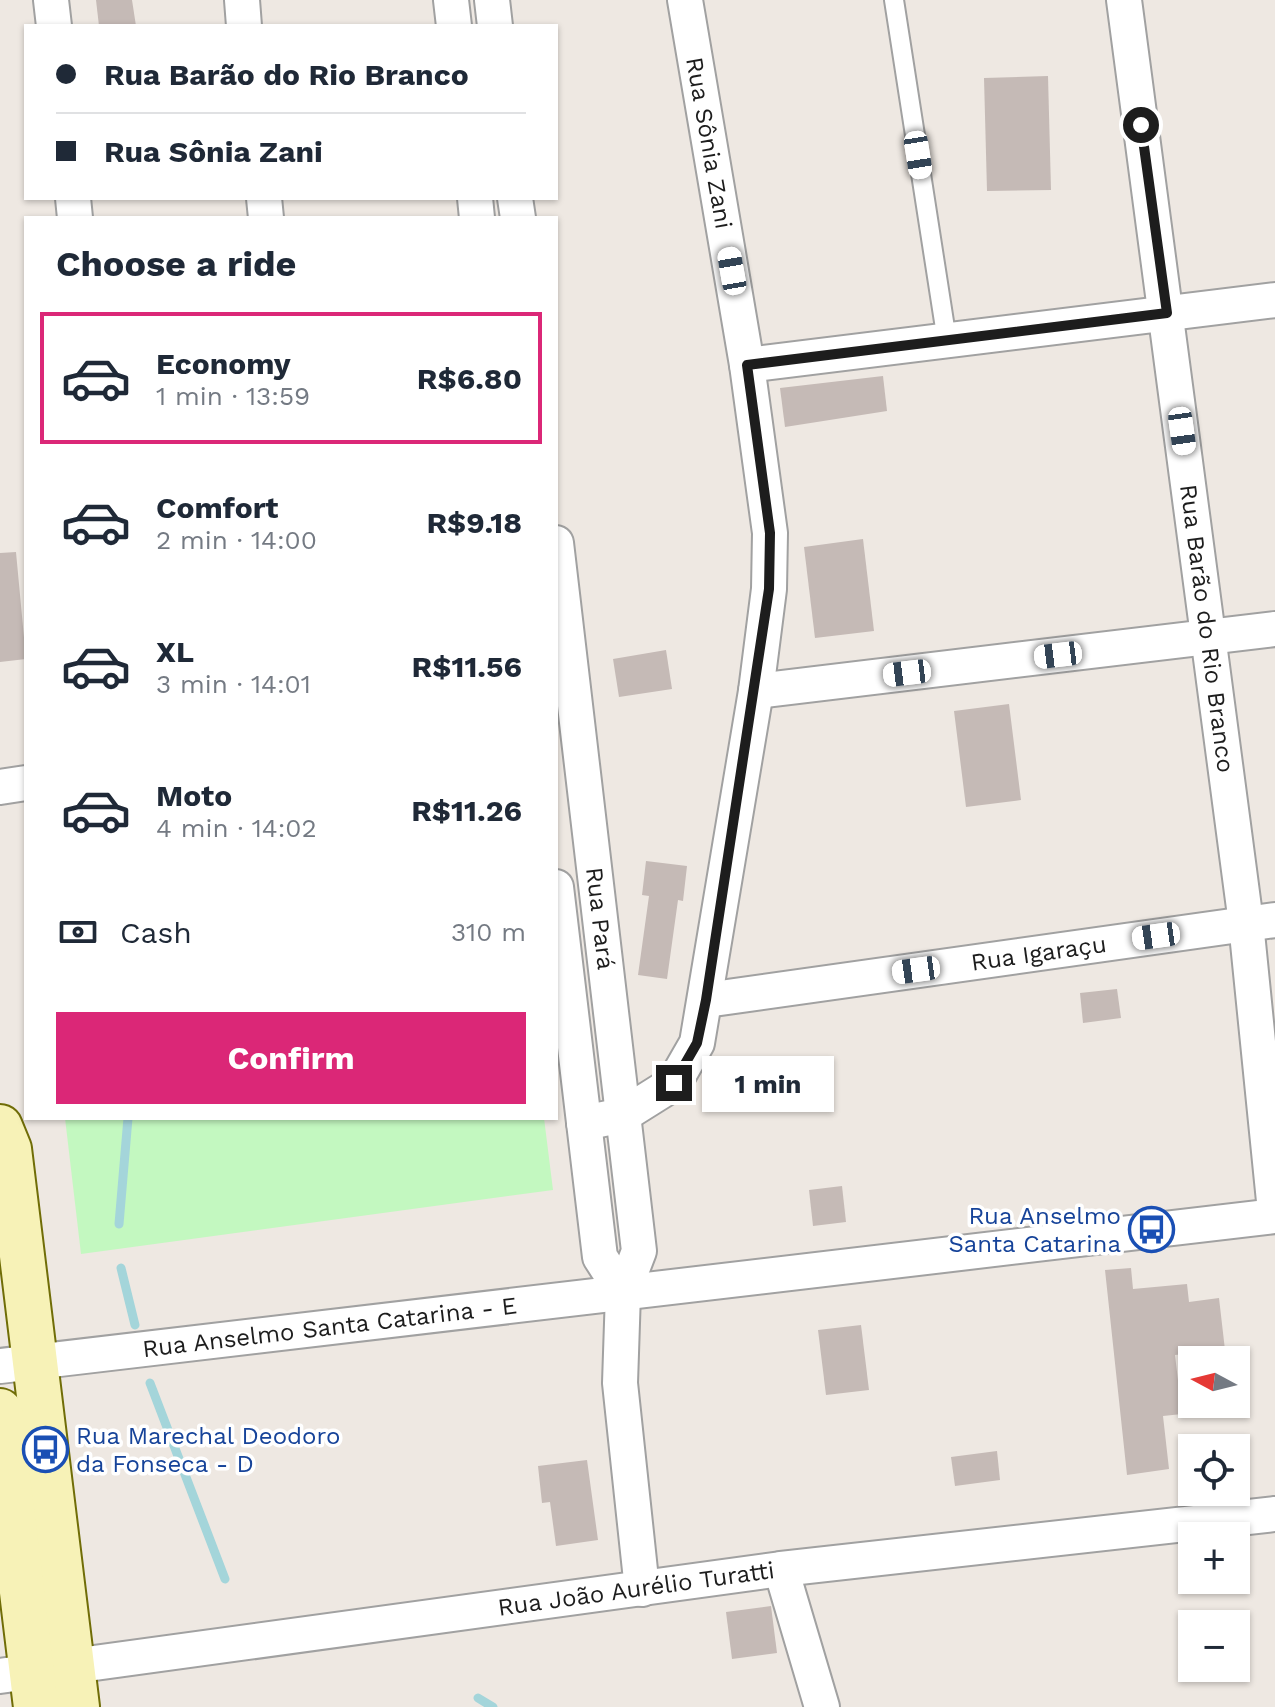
<!DOCTYPE html>
<meta charset="utf-8">
<style>
:root{--surface:#fff;--page:#f2f2f3;--text:#1f2937;--muted:#747a83;--line:#e0e1e3;--accent:#db2777}
body{margin:0;font-family:"Work Sans",sans-serif;background:var(--page);color:var(--text);height:100vh;display:flex;flex-direction:column;font-size:30px;white-space:nowrap}
*{box-sizing:border-box;margin:0}
p{font-size:26px;color:var(--muted)}
.icon{flex:none;width:44px;height:44px;fill:none;stroke:currentColor;stroke-width:2;stroke-linecap:round;stroke-linejoin:round}
.map{position:relative;flex:1;overflow:hidden}
.sheet{position:absolute;left:24px;top:216px;width:534px;height:904px;display:flex;flex-direction:column;background:var(--surface);border-radius:0px;box-shadow:0 2px 6px #0004}
.sheet>*{flex:none}
.hud{position:absolute;left:24px;top:24px;width:534px;height:176px;border-radius:0px;box-shadow:0 2px 6px #0004;display:grid;align-content:center;height:176px;padding:0 32px;background:var(--surface)}
.needle{width:52px;rotate:277deg}
.controls{position:absolute;left:1178px;top:1346px;display:grid;gap:16px}
.controls a{display:grid;place-items:center;width:72px;height:72px;border-radius:0px;background:var(--surface);box-shadow:0 2px 6px #0004;font-size:40px}
.end{position:absolute;width:36px;height:36px;margin:-18px;border:10px solid #1d1d1d;background:#fff;box-shadow:0 0 0 4px #fff}
.from{border-radius:50%}
.bubble{position:absolute;height:56px;border-radius:0px;background:var(--surface);box-shadow:0 2px 6px #0004;font-size:26px;font-weight:700;line-height:56px;text-align:center}
.car{position:absolute;width:24px;height:48px;margin:-24px -12px;border-radius:10px;box-shadow:0 0 6px 2px #0007;background:linear-gradient(#fff 24%,#345 0 40%,#fff 0 76%,#345 0 86%,#fff 0)}
.hud b{display:flex;align-items:center;gap:28px;height:76px;font-size:30px}
.hud b+b{border-top:2px solid var(--line)}
.hud i{width:20px;height:20px;background:var(--text)}
ul{padding:0;list-style:none}
li{display:flex;align-items:center;gap:24px;height:132px;margin:0 16px 12px;padding:0 16px;border:4px solid transparent;border-radius:0px}
li div{flex:1}
li b{display:block;font-size:30px}
li em{font-style:normal;font-weight:700}
li.current{border-color:var(--accent)}
li>.icon{width:72px;height:72px;stroke-width:1.5}
h2{padding:0 32px;font-size:36px;line-height:96px}
.pay{display:flex;align-items:center;gap:20px;height:88px;padding:0 32px;font-size:30px}
.pay p{margin-inline-start:auto}
.cta{display:flex;gap:16px;margin-top:auto;padding:16px 32px}
.cta a{flex:1;height:92px;border-radius:0px;background:var(--accent);color:#fff;font-size:32px;font-weight:700;line-height:92px;text-align:center}
.map>svg:first-child{display:block}
.park{fill:#c3f8c0}
.lines{fill:none;stroke-linecap:round;stroke-linejoin:round}
.stream{stroke:#a4d5da;stroke-width:9}
.building{fill:#c5bab6}
.lane-casing{stroke:#a1a1a1;stroke-width:22}
.street-casing{stroke:#a1a1a1;stroke-width:38}
.secondary-casing{stroke:#706d07;stroke-width:48}
.lane{stroke:#fff;stroke-width:18}
.street{stroke:#fff;stroke-width:34}
.secondary{stroke:#f7f2b7;stroke-width:44}
.route{stroke:#1d1d1d;stroke-width:10}
.labels{text-anchor:middle;dominant-baseline:central;stroke-width:7;stroke-linejoin:round;paint-order:stroke}
.street-label{font-size:24px;fill:#1d1d1d;stroke:#fff}
.transit-label{font-size:24px;fill:#164399;stroke:#fff;text-anchor:end}
</style>
<div class="map">
<svg width="1275" height="1707" viewBox="0 0 1275 1707">
<rect width="100%" height="100%" fill="#eee8e2"/>
<path class="park" d="M 65,1118 L 544,1118 L 553,1190 L 81,1254 Z"/>
<g class="lines">
<g class="stream">
<path d="M 119,1224 L 128,1118"/>
<path d="M 121,1268 L 135,1325"/>
<path d="M 150,1383 L 225,1579"/>
<path d="M 478,1698 L 493,1707"/>
</g>
</g>
<g class="building">
<path d="M 96,0 L 132,0 L 136,26 L 99,26 Z"/>
<path d="M 1048,76 L 1051,190 L 987,191 L 984,78 Z"/>
<path d="M 883,376 L 887,411 L 785,427 L 780,388 Z"/>
<path d="M 863,539 L 874,631 L 815,638 L 804,547 Z"/>
<path d="M 16,552 L 26,659 L 0,662 L 0,553 Z"/>
<path d="M 666,650 L 672,689 L 619,697 L 613,659 Z"/>
<path d="M 1009,704 L 1021,800 L 966,807 L 954,711 Z"/>
<path d="M 646,861 L 687,866 L 683,901 L 678,900 L 667,979 L 638,975 L 649,896 L 642,895 Z"/>
<path d="M 1117,989 L 1121,1018 L 1083,1023 L 1080,993 Z"/>
<path d="M 842,1186 L 846,1222 L 813,1226 L 809,1190 Z"/>
<path d="M 1131,1268 L 1133,1289 L 1187,1284 L 1189,1302 L 1219,1298 L 1225,1350 L 1175,1355 L 1182,1414 L 1163,1416 L 1169,1469 L 1127,1475 L 1105,1270 Z"/>
<path d="M 861,1325 L 869,1390 L 826,1395 L 818,1330 Z"/>
<path d="M 997,1451 L 1000,1480 L 955,1486 L 951,1457 Z"/>
<path d="M 587,1460 L 598,1540 L 556,1546 L 550,1502 L 542,1503 L 538,1466 Z"/>
<path d="M 771,1606 L 777,1653 L 732,1659 L 726,1612 Z"/>
</g>
<g class="lines">
<defs>
<path id="lane" d="M 894,0 L 947,341"/>
<g id="street">
<path d="M 51,0 L 54,26"/>
<path d="M 242,0 L 244,26"/>
<path d="M 451,0 L 454,26"/>
<path d="M 492,0 L 495,26"/>
<path id="s1" d="M 1124,0 L 1246,923 L 1275,1211"/>
<path d="M 73,198 L 75,218"/>
<path d="M 264,198 L 266,218"/>
<path d="M 475,198 L 477,218"/>
<path d="M 515,198 L 518,218"/>
<path d="M 747,365 L 1275,300"/>
<path id="s2" d="M 556,543 L 639,1251 L 623,1293 L 620,1383 L 642,1589"/>
<path d="M 756,691 L 1275,629"/>
<path d="M 0,787 L 26,783"/>
<path d="M 556,887 L 600,1257 L 623,1293"/>
<path id="s3" d="M 706,1000 L 1275,920"/>
<path d="M 584,1123 L 623,1115 L 674,1083 L 697,1043 L 756,691 L 769,589 L 770,533 L 747,365 L 685,0"/>
<path id="s4" d="M 0,1366 L 1275,1216"/>
<path d="M 781,1569 L 822,1707"/>
<path id="s5" d="M 0,1676 L 781,1569 L 1275,1514"/>
</g>
<g id="secondary">
<path d="M 0,1127 L 9,1149 L 77,1707"/>
<path d="M 0,1411 L 36,1707"/>
</g>
</defs>
<use href="#lane" class="lane-casing"/>
<use href="#street" class="street-casing"/>
<use href="#secondary" class="secondary-casing"/>
<use href="#lane" class="lane"/>
<use href="#street" class="street"/>
<use href="#secondary" class="secondary"/>
</g>
<g class="lines">
<path class="route" d="M 674,1083 L 697,1043 L 706,1000 L 769,589 L 770,533 L 747,365 L 1167,313 L 1141,125"/>
</g>
<defs>
<symbol id="bus-ring" viewBox="-11 -11 22 22"><circle r="9.5" fill="#fff" stroke="#1a4fb4" stroke-width="1.5"/><path d="M-5-6H5V4H4V6H2V4H-2V6H-4V4H-5ZM-3.5-4V0h7V-4ZM-3.5 1.2v1.5H-2V1.2ZM2 1.2v1.5H3.5V1.2Z" fill="#1a4fb4"/></symbol>
</defs>
<g fill-rule="evenodd">
<use href="#bus-ring" x="1126" y="1204" width="51" height="51"/>
<use href="#bus-ring" x="20" y="1424" width="51" height="51"/>
</g>
<g class="labels">
<g class="street-label">
<text transform="translate(709 143) rotate(80)">Rua Sônia Zani</text>
<text stroke="none"><textPath href="#s1" startOffset="634">Rua Barão do Rio Branco</textPath></text>
<text stroke="none"><textPath href="#s2" startOffset="378">Rua Pará</textPath></text>
<text stroke="none"><textPath href="#s3" startOffset="336">Rua Igaraçu</textPath></text>
<text stroke="none"><textPath href="#s4" startOffset="332">Rua Anselmo Santa Catarina - E</textPath></text>
<text stroke="none"><textPath href="#s5" startOffset="642">Rua João Aurélio Turatti</textPath></text>
</g>
<g class="transit-label">
<text x="1121" y="1216">Rua Anselmo<tspan x="1121" dy="28">Santa Catarina</tspan></text>
<text x="76" y="1436" text-anchor="start">Rua Marechal Deodoro<tspan x="76" dy="28">da Fonseca - D</tspan></text>
</g>
</g>
</svg>
<div class="controls">
<a><svg class="needle" viewBox="-14 -14 28 28"><path d="M0-13l5 13h-10z" fill="#e53935"/><path d="M0 13l5-13h-10z" fill="#747a83"/></svg></a>
<a><svg class="icon" aria-label="locate" viewBox="0 0 24 24"><circle cx="12" cy="12" r="6"/><path d="M12 2v4M12 18v4M2 12h4M18 12h4"/></svg></a>
<a>+</a>
<a>−</a>
</div>
<i class="end from" style="left:1141px;top:125px"></i>
<i class="end" style="left:674px;top:1083px"></i>
<div class="bubble" style="left:702px;top:1056px;width:132px">1 min</div>
<i class="car" style="left:918px;top:155px;rotate:171deg"></i>
<i class="car" style="left:732px;top:271px;rotate:350deg"></i>
<i class="car" style="left:1182px;top:431px;rotate:172deg"></i>
<i class="car" style="left:1058px;top:655px;rotate:263deg"></i>
<i class="car" style="left:907px;top:673px;rotate:263deg"></i>
<i class="car" style="left:1156px;top:936px;rotate:262deg"></i>
<i class="car" style="left:916px;top:970px;rotate:262deg"></i>
<div class="hud">
<b><i class="from"></i>Rua Barão do Rio Branco</b>
<b><i></i>Rua Sônia Zani</b>
</div>
<section class="sheet">
<h2>Choose a ride</h2>
<ul>
<li class="current"><svg class="icon" aria-label="car" viewBox="0 0 24 24"><path d="M5 17H2v-5l4-1 3-4h7l3 4 3 1v5h-3M9 17h6M6 11h13"/><circle cx="7" cy="17" r="2"/><circle cx="17" cy="17" r="2"/></svg><div><b>Economy</b><p>1 min · 13:59</p></div><em>R$6.80</em></li>
<li><svg class="icon" aria-label="car" viewBox="0 0 24 24"><path d="M5 17H2v-5l4-1 3-4h7l3 4 3 1v5h-3M9 17h6M6 11h13"/><circle cx="7" cy="17" r="2"/><circle cx="17" cy="17" r="2"/></svg><div><b>Comfort</b><p>2 min · 14:00</p></div><em>R$9.18</em></li>
<li><svg class="icon" aria-label="car" viewBox="0 0 24 24"><path d="M5 17H2v-5l4-1 3-4h7l3 4 3 1v5h-3M9 17h6M6 11h13"/><circle cx="7" cy="17" r="2"/><circle cx="17" cy="17" r="2"/></svg><div><b>XL</b><p>3 min · 14:01</p></div><em>R$11.56</em></li>
<li><svg class="icon" aria-label="car" viewBox="0 0 24 24"><path d="M5 17H2v-5l4-1 3-4h7l3 4 3 1v5h-3M9 17h6M6 11h13"/><circle cx="7" cy="17" r="2"/><circle cx="17" cy="17" r="2"/></svg><div><b>Moto</b><p>4 min · 14:02</p></div><em>R$11.26</em></li>
</ul>
<div class="pay"><svg class="icon" aria-label="cash" viewBox="0 0 24 24"><path d="M3 7h18v10H3z"/><circle cx="12" cy="12" r="2"/></svg>Cash<p>310 m</p></div>
<div class="cta"><a>Confirm</a></div>
</section>
</div>
